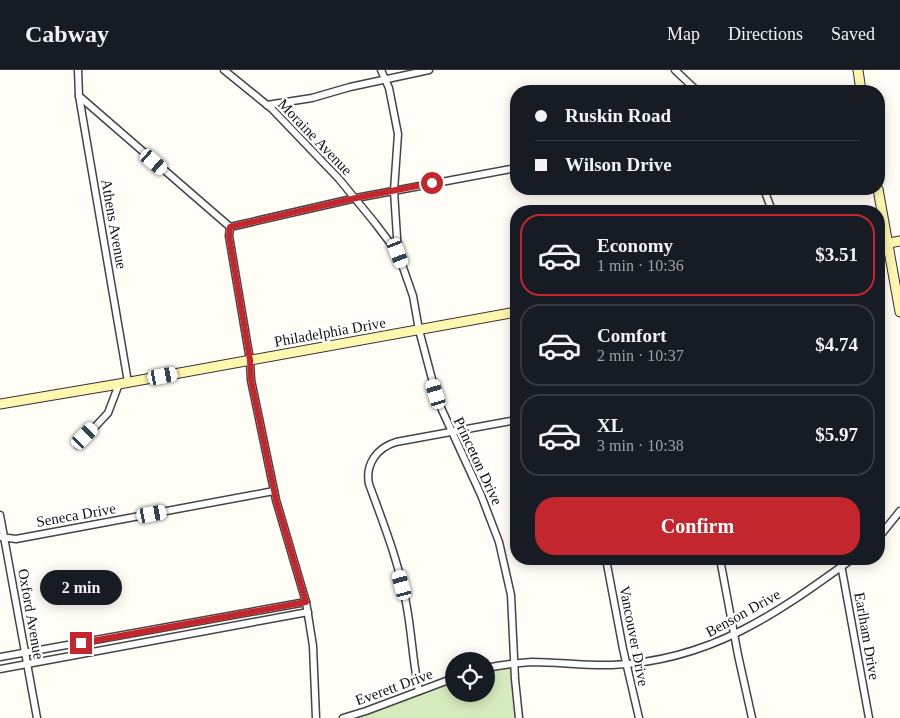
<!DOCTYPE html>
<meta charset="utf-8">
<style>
:root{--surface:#171b24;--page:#242831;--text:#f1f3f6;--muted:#9ea1a6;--line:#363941;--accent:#c4262e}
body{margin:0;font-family:Georgia,serif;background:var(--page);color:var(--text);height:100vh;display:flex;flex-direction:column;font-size:19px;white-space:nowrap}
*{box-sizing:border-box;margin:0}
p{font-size:16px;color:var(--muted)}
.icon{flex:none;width:28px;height:28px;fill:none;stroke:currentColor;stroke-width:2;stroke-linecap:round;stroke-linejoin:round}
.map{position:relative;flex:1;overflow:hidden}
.details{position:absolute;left:510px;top:135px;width:375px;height:360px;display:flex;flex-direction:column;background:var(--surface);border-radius:20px;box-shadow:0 2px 12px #0003}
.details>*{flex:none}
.guide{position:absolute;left:510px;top:15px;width:375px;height:110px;border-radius:20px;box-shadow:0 2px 12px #0003;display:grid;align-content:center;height:110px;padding:0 25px;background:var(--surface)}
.controls{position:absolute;left:445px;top:582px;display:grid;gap:10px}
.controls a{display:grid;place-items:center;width:50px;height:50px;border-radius:50%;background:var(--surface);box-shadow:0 2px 12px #0003;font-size:25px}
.end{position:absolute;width:22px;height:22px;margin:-11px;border:6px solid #c4262e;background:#fff;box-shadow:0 0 0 2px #fff}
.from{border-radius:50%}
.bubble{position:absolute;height:35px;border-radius:18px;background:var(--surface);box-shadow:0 2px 12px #0003;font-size:16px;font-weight:700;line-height:35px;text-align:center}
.car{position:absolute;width:15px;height:30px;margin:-15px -8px;border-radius:6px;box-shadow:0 0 4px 1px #0007;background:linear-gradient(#fff 24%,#345 0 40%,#fff 0 76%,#345 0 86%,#fff 0)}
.guide b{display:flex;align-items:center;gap:18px;height:48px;font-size:19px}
.guide b+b{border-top:1px solid var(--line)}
.guide i{width:12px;height:12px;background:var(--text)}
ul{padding:9px 0 0;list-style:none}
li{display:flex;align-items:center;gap:15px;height:82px;margin:0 10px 8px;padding:0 15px;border:2px solid var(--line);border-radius:20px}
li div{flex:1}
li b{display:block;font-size:19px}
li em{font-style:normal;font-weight:700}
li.selected{border-color:var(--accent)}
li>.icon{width:45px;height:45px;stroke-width:1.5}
.button{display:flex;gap:10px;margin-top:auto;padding:10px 25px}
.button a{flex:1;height:58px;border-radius:20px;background:var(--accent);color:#fff;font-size:20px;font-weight:700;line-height:58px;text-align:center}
header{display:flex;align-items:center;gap:30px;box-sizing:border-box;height:70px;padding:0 25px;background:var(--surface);border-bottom:1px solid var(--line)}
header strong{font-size:24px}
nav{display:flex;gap:28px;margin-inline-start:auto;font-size:18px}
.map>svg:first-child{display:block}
.park{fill:#d5ebbd}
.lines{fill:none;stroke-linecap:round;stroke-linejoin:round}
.street-casing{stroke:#444;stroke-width:9}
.secondary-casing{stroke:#333;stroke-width:11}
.street{stroke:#fff;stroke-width:6}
.secondary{stroke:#fff6b0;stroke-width:9}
.route{stroke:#c4262e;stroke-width:6}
.labels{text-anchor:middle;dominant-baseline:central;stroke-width:5;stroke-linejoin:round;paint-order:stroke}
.street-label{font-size:15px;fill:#111;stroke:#fff}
</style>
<header>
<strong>Cabway</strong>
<nav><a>Map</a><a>Directions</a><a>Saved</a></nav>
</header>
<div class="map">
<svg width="900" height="648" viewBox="0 0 900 648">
<rect width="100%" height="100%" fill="#fffdf5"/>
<path class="park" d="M 515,594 L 524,648 L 343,648 L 454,613 L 454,624 L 486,624 L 486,603 Z"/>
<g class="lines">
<defs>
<g id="street">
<path d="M 78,0 L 79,26 L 128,312"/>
<path d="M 224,0 L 272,39 L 339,109 L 375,153 L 397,182"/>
<path d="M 381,0 L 389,18 L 398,64 L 394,121 L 398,183 L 413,226 L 419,260 L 436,324 L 442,340 L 481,425 L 499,472 L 511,525 L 515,609 L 519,648"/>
<path d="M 675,0 L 697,21"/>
<path d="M 79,26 L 230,157"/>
<path d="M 267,35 L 312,28 L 350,17 L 429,0"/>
<path d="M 764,119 L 772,141"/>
<path d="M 230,157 L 229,166 L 250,290 L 251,310 L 276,430 L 306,532 L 313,576 L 316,648"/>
<path d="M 230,157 L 356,128 L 516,98"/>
<path d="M 78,375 L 108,343 L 119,314"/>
<path d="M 0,445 L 37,648"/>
<path d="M 0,467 L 16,469 L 274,421"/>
<path d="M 879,467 L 900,441"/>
<path d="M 606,489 L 623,579 L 639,648"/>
<path d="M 720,489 L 738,585 L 752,648"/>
<path d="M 840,489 L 869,648"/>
<path d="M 0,587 L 306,532"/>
<path d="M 486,598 C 501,595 517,593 532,592 C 558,592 585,596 612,595 C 710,591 776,544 852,489"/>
<path d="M 0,599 L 308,542"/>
<path d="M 419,621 C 413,594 412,566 407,538 C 400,495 384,455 369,414 C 365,394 377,378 396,372 L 516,350"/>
<path d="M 343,648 L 366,641 L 454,608"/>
</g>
<g id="secondary">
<path d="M 858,0 L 861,21"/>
<path d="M 878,119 L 900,242"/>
<path d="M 879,175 L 900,171"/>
<path d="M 0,334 L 119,314 L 516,242"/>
</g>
</defs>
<use href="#street" class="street-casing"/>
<use href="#secondary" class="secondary-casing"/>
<use href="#street" class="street"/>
<use href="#secondary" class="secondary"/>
</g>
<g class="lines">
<path class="route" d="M 81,573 L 306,532 L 276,430 L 251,310 L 250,290 L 229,166 L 230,157 L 356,128 L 432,113"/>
</g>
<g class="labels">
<g class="street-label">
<text transform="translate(315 67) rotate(46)">Moraine Avenue</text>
<text transform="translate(114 154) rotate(80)">Athens Avenue</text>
<text transform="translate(330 262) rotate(-10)">Philadelphia Drive</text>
<text transform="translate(478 391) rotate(65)">Princeton Drive</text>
<text transform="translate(76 445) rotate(-10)">Seneca Drive</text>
<text transform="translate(743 543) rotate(-29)">Benson Drive</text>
<text transform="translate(31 544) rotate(80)">Oxford Avenue</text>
<text transform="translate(634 566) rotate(79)">Vancouver Drive</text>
<text transform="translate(867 566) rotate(80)">Earlham Drive</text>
<text transform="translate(394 617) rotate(-20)">Everett Drive</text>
</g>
</g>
</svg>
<div class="controls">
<a><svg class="icon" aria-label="locate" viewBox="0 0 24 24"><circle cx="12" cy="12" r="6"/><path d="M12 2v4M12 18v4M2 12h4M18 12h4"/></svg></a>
</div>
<i class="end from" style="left:432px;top:113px"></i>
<i class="end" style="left:81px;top:573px"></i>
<div class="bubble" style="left:40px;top:500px;width:82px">2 min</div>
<i class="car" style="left:154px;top:92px;rotate:131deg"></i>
<i class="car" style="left:398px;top:183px;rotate:159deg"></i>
<i class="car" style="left:163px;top:306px;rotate:80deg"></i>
<i class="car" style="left:436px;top:324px;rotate:343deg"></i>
<i class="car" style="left:85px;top:366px;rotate:44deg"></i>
<i class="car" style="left:152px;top:444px;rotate:80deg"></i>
<i class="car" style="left:402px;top:515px;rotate:345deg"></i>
<div class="guide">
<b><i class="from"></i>Ruskin Road</b>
<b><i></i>Wilson Drive</b>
</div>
<section class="details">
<ul>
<li class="selected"><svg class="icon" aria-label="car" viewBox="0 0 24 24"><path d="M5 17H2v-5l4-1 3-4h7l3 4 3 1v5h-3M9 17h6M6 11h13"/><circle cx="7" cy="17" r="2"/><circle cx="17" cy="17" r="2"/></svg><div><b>Economy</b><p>1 min · 10:36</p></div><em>$3.51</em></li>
<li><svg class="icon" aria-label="car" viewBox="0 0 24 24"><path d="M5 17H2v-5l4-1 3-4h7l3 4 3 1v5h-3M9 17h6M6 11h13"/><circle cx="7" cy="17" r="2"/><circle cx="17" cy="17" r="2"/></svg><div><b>Comfort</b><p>2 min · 10:37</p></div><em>$4.74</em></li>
<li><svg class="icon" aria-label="car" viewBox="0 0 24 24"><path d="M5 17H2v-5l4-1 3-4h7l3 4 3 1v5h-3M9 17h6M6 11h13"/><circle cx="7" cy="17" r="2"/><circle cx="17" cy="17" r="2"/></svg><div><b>XL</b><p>3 min · 10:38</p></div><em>$5.97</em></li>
</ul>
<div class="button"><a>Confirm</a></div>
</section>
</div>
